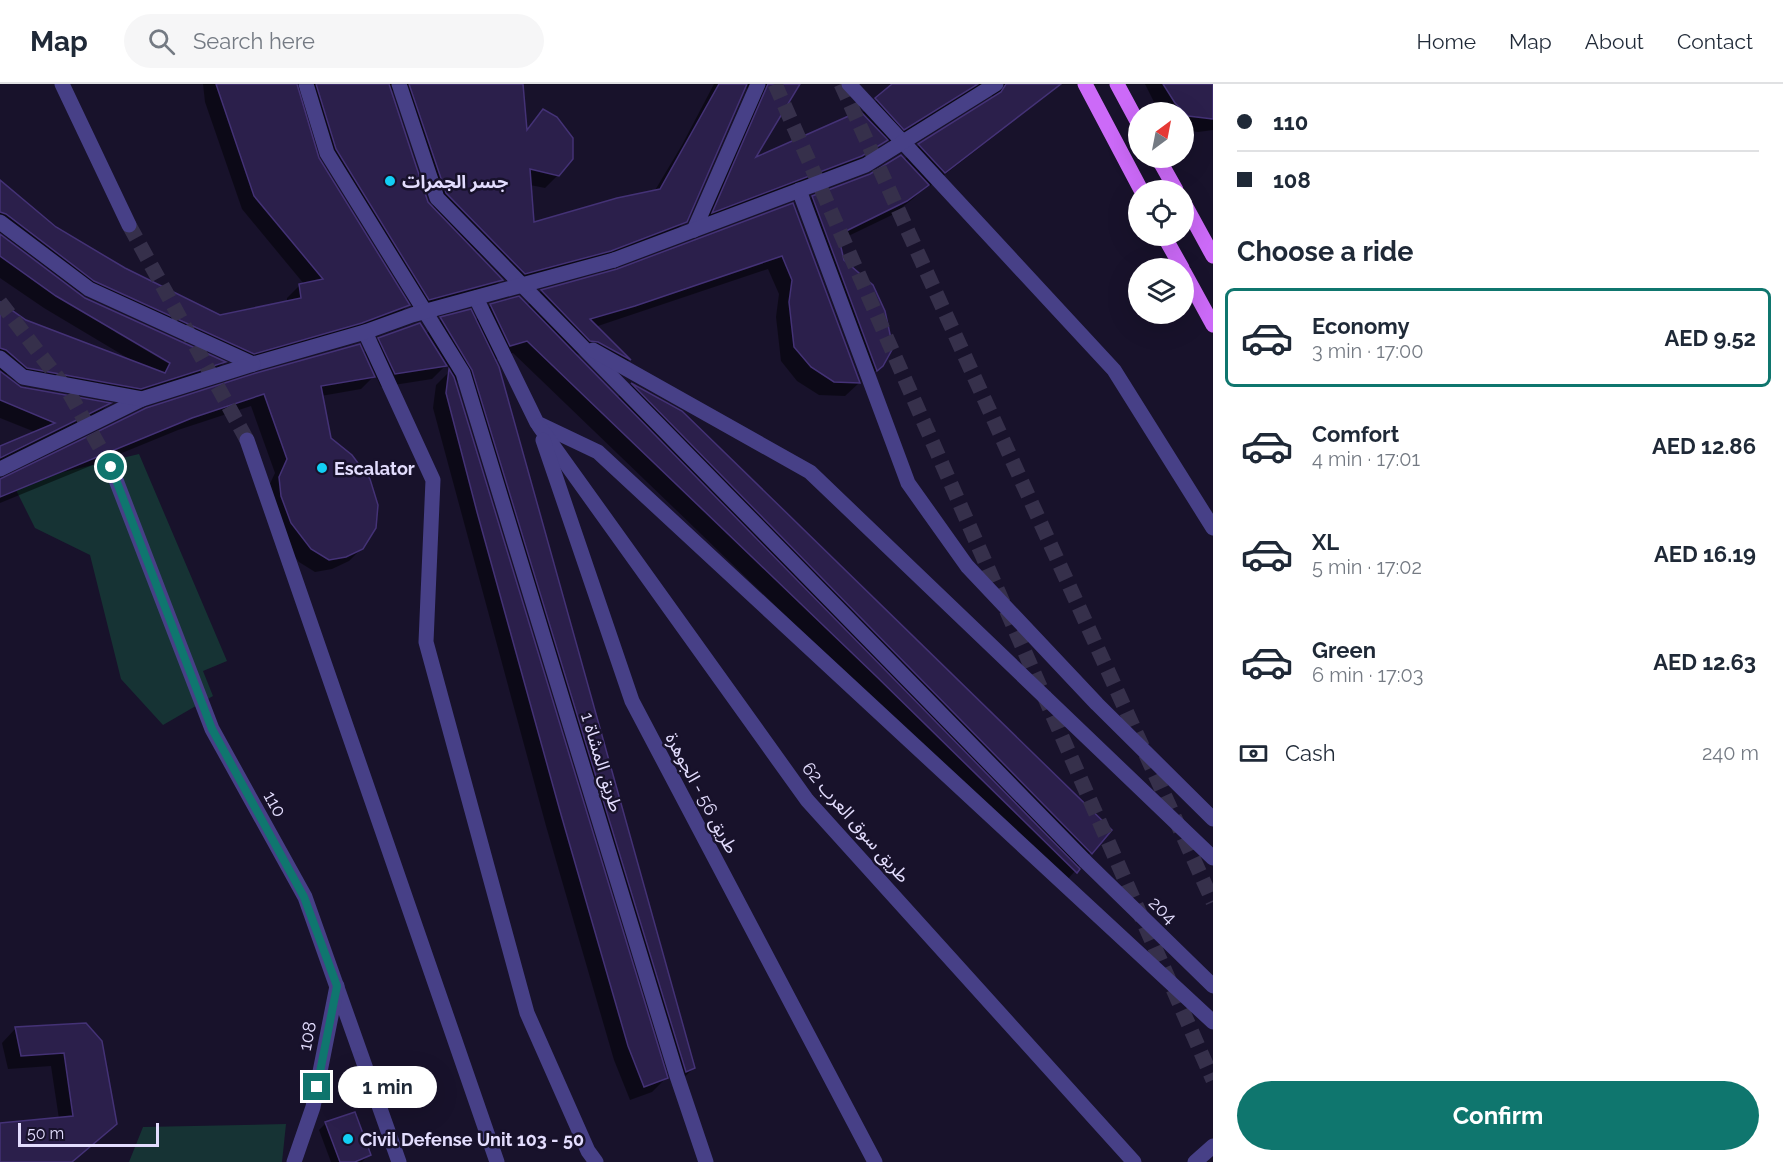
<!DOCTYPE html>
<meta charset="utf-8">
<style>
:root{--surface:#fff;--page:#f6f6f7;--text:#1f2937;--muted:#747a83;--line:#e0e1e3;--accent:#0f766e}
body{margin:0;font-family:Raleway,"Noto Sans Arabic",sans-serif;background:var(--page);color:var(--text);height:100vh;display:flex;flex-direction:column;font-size:22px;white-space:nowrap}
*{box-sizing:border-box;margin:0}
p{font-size:20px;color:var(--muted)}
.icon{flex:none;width:33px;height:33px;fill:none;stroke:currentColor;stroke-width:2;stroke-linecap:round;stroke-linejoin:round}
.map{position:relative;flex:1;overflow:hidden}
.panel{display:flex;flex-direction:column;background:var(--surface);width:570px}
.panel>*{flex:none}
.guide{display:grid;align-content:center;height:132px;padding:0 24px;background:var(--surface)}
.needle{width:39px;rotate:32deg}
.controls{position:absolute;left:1128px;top:18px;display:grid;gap:12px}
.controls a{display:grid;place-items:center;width:66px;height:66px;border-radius:50%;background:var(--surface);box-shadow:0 6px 24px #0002;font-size:30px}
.scale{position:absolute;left:18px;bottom:15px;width:141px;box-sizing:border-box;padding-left:6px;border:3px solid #e3ddfe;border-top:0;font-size:16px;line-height:21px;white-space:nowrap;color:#e3ddfe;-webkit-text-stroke:4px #18122b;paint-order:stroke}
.end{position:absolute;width:27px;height:27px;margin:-14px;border:8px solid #0f766e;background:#fff;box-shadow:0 0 0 3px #fff}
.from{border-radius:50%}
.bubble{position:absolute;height:42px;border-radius:21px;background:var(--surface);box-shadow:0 6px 24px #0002;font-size:20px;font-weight:700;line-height:42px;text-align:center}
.guide b{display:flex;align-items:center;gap:21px;height:57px;font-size:22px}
.guide b+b{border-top:2px solid var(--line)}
.guide i{width:15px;height:15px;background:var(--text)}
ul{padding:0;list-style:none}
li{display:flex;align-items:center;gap:18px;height:99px;margin:0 12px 9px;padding:0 12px;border:3px solid transparent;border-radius:9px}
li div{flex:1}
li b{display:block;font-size:22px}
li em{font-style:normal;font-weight:700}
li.current{border-color:var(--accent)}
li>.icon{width:54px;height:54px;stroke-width:1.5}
h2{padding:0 24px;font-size:27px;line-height:72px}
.pay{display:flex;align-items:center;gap:15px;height:66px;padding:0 24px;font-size:22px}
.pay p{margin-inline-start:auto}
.action{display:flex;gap:12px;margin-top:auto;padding:12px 24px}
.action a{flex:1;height:69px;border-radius:36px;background:var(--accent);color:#fff;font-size:24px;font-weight:700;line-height:69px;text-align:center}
header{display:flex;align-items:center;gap:36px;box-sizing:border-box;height:84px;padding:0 30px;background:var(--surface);border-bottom:2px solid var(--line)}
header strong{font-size:28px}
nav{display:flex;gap:33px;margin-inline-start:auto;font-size:21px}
.search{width:420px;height:54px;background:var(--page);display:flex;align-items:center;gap:15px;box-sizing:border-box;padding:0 21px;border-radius:33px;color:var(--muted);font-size:22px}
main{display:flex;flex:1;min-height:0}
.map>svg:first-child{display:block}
.park{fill:#163334}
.shadow{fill:#0007;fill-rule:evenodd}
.building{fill:#2b1f4b;stroke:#443276;stroke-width:1.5}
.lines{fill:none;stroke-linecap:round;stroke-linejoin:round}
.street-tunnel{stroke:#36304b;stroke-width:15;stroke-dasharray:15 8;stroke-linecap:butt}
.street{stroke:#474087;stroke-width:15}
.primary{stroke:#cc6af8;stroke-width:15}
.street-bridge{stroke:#474087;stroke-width:15}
.route{stroke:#0f766e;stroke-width:8}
.poi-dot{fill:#12cff5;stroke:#18122b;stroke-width:2}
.labels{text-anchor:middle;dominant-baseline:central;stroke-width:5;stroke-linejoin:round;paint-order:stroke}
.poi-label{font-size:18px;font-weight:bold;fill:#e3ddfe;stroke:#18122b;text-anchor:start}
.street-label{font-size:18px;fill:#e3ddfe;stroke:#18122b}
</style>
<header>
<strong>Map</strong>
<div class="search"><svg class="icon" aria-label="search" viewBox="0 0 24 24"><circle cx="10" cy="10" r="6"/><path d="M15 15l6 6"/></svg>Search here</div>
<nav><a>Home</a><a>Map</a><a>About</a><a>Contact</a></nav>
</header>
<main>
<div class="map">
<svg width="1213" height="1078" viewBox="0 0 1213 1078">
<rect width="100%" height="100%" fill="#18122b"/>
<g class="park">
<path d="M 139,370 L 227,577 L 203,587 L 213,612 L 163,641 L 121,595 L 90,471 L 35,444 L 13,400 Z"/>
<path d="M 286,1040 L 282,1078 L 129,1078 L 143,1043 Z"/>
</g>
<g class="shadow">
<path d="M 203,0 L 521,0 L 525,47 L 544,27 L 558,91 L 545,104 L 530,101 L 533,140 L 654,108 L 682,61 L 714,0 L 798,0 L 752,76 L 861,30 L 895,0 L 1062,0 L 930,102 L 928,99 L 914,114 L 892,131 L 838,157 L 843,177 L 882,281 L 863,299 L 799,127 L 812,113 L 904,76 L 919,61 L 993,15 L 991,8 L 890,58 L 887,55 L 873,68 L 847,84 L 701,140 L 753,6 L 744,3 L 686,137 L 672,150 L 512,202 L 479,169 L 477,171 L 501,196 L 489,208 L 416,228 L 324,78 L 303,9 L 295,2 L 317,75 L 408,221 L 395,234 L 240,282 L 81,209 L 0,148 L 0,98 L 55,144 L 124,186 L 220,232 L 287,219 L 287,214 L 300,201 L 304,200 L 242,125 L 205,18 ZM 388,2 L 396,10 L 435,127 L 427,118 Z"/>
<path d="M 1145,0 L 1213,0 L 1213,46 L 1198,48 L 1184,46 L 1184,28 L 1159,28 Z"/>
<path d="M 792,121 L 859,299 L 845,312 L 819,311 L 797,297 L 781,277 L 776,233 L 779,210 L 768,185 L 595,243 L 629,276 L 616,289 L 584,271 L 574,270 L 617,314 L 631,300 L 681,329 L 1110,746 L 1062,802 L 862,605 L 513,269 L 494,276 L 694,984 L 680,997 L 459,300 L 451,290 L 666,994 L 652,1008 L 630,1016 L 614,976 L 546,742 L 433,324 L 436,301 L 451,286 L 447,280 L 432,295 L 381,303 L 365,268 L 379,255 L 426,250 L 441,235 L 470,227 L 475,237 L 491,221 L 519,214 L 527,222 L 541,207 L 618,187 Z"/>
<path d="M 0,152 L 82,214 L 223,279 L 211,291 L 128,317 L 14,296 L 7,290 L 5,292 L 17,302 L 108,320 L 97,332 L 0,379 L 0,363 L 35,348 L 0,334 L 0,220 L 25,238 L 130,277 L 131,276 L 44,224 L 0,194 ZM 115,246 L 177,282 L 176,284 L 115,248 Z"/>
<path d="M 373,293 L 361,305 L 321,312 L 329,354 L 362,464 L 349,477 L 332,485 L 315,488 L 299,478 L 279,452 L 267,406 L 275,389 L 251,322 L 178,346 L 0,419 L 0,395 L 146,325 Z"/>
<path d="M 86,941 L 101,1053 L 72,1078 L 0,1078 L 0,1040 L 59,1035 L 51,982 L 8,985 L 2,959 L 15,945 Z"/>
<path d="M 326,1039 L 369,1071 L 362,1078 L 331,1078 L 319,1046 Z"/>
</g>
<g class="building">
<path d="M 216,0 L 297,0 L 319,74 L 410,221 L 362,239 L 254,270 L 94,197 L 6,130 L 0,128 L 0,96 L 56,143 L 125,184 L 220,231 L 301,214 L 299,200 L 323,195 L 254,112 Z"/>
<path d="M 316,0 L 389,0 L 428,118 L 503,196 L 429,216 L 336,65 Z"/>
<path d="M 409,0 L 523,0 L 527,46 L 543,25 L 557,33 L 573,54 L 573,75 L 559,92 L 530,85 L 534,138 L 617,114 L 660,105 L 719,0 L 747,0 L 687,138 L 611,167 L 525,190 L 446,109 Z"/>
<path d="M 768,0 L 800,0 L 756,73 L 860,27 L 888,56 L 862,72 L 712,129 Z"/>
<path d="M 892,0 L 978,0 L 904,46 L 875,14 Z"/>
<path d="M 1006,0 L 1061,0 L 945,89 L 918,60 L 1001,8 Z"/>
<path d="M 1163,0 L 1213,0 L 1213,35 L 1188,32 L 1175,19 Z"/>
<path d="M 901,71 L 929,101 L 907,117 L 838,151 L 844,176 L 873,201 L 885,227 L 893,264 L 883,282 L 877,287 L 812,112 L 870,90 Z"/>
<path d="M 793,119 L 860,299 L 834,298 L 811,283 L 794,263 L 789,218 L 792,196 L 782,172 L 635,222 L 590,235 L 631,276 L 598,258 L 590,257 L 541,206 L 617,185 Z"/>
<path d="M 0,150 L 85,214 L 226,278 L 141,305 L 27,284 L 6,266 L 0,264 L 0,218 L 26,236 L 165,289 L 170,279 L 56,212 L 0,172 Z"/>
<path d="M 519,212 L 1080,785 L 1077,789 L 876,592 L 527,257 L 510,262 L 490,220 Z"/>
<path d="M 471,225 L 499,283 L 695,984 L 686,988 L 472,286 L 440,233 Z"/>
<path d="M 420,239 L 447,282 L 395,290 L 378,254 Z"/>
<path d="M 360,260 L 375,293 L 321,302 L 331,354 L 352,371 L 370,395 L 378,421 L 376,444 L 363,465 L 346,473 L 329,476 L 311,465 L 291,439 L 281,412 L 279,393 L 287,375 L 264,310 L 192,334 L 0,413 L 0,395 L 146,324 L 256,289 Z"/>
<path d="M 449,285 L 454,293 L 668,994 L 644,1003 L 628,962 L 560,727 L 477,428 L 446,309 Z"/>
<path d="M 0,287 L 21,303 L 111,319 L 0,374 L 0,362 L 55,339 L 0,316 Z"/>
<path d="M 631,299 L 682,327 L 1112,746 L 1092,770 Z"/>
<path d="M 86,939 L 102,957 L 117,1040 L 72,1078 L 0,1078 L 0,1039 L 73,1032 L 64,969 L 21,972 L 15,943 Z"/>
<path d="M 355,1028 L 371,1071 L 355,1078 L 340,1078 L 325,1038 Z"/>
</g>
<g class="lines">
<g class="street-tunnel">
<path d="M 775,0 L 1213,996"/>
<path d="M 841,0 L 1213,818"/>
<path d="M 129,141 L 247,356"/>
<path d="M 0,218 L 68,307 L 111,383"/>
</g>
<g class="street">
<path d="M 62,0 L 129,141"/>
<path d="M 306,0 L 327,69 L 463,289 L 677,992 L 706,1078"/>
<path d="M 399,0 L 437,114 L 1086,778 L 1213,902"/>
<path d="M 849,0 L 1114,286 L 1213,444"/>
<path d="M 799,106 L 908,399 L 967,482 L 1097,620 L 1213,735"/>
<path d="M 694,146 L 758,0"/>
<path d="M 476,214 L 537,339 L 598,368 L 1213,938"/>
<path d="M 365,248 L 433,396 L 426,558 L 527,929 L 588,1067 L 596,1078"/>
<path d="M 593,266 L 810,388 L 1213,774"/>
<path d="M 253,280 L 365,248 L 412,231 L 614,176"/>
<path d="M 539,342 L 807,716 L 1134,1078"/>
<path d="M 247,356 L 497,1078"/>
<path d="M 543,356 L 632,617 L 875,1078"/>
<path d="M 111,383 L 212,645 L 305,813 L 399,1078"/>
<path d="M 0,385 L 142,315"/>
<path d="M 294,1078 L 313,1023 L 337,902"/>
<path d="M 1195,1078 L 1213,1062"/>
</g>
<g class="primary">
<path d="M 1085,0 L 1141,106"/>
<path d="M 1117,0 L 1138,39"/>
<path d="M 1158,74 L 1176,106"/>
<path d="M 1184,119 L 1213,172"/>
<path d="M 1164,152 L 1182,184"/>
<path d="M 1184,188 L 1213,241"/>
</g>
<g class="street-bridge">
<path d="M 0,138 L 89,205 L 253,280"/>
<path d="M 614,176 L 866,81 L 996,0"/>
<path d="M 0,274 L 23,293 L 142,315 L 253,280"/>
</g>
</g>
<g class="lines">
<path class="route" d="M 111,383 L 212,645 L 304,813 L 337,902 L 317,1003"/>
</g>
<g class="poi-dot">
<circle cx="390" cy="97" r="6"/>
<circle cx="322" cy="384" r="6"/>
<circle cx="348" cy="1055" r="6"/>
</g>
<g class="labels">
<g class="poi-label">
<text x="402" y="97">جسر الجمرات</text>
<text x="334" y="384">Escalator</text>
<text x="360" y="1055">Civil Defense Unit 103 - 50</text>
</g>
<g class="street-label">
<text transform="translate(602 678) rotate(73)">طريق المشاة 1</text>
<text transform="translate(702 709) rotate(62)">طريق 56 - الجوهرة</text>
<text transform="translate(275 720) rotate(61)">110</text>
<text transform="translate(856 738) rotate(49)">طريق سوق العرب 62</text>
<text transform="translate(1163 826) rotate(44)">204</text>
<text transform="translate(307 952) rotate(-79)">108</text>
</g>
</g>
</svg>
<div class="controls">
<a><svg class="needle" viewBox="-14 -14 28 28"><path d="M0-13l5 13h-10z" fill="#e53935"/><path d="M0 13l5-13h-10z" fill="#747a83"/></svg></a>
<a><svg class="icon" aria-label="locate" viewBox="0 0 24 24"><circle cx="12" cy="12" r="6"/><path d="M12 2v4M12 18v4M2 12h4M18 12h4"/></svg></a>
<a><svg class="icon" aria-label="layers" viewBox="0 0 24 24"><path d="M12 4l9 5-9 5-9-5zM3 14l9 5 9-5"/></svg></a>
</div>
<div class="scale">50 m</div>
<i class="end from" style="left:111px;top:383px"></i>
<i class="end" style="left:317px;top:1003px"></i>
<div class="bubble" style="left:338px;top:982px;width:99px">1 min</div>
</div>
<section class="panel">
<div class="guide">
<b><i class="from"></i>110</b>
<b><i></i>108</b>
</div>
<h2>Choose a ride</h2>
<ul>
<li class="current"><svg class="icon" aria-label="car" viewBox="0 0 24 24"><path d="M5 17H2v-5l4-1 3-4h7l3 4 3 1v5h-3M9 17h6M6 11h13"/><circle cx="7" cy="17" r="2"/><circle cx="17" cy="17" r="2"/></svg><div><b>Economy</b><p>3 min · 17:00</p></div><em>AED 9.52</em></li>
<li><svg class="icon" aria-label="car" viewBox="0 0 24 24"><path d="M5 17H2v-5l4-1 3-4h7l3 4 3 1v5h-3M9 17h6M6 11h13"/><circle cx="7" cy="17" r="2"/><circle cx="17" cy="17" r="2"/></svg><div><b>Comfort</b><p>4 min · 17:01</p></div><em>AED 12.86</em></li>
<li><svg class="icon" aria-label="car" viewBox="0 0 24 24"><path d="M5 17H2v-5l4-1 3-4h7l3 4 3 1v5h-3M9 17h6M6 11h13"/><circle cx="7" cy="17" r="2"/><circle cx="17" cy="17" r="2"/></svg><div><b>XL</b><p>5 min · 17:02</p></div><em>AED 16.19</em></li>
<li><svg class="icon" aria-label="car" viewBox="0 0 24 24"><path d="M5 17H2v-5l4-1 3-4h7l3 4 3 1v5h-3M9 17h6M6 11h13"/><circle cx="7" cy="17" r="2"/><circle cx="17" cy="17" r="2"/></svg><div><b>Green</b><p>6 min · 17:03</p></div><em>AED 12.63</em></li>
</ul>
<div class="pay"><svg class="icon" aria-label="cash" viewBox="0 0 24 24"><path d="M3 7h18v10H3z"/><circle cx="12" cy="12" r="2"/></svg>Cash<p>240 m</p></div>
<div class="action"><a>Confirm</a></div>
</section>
</main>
